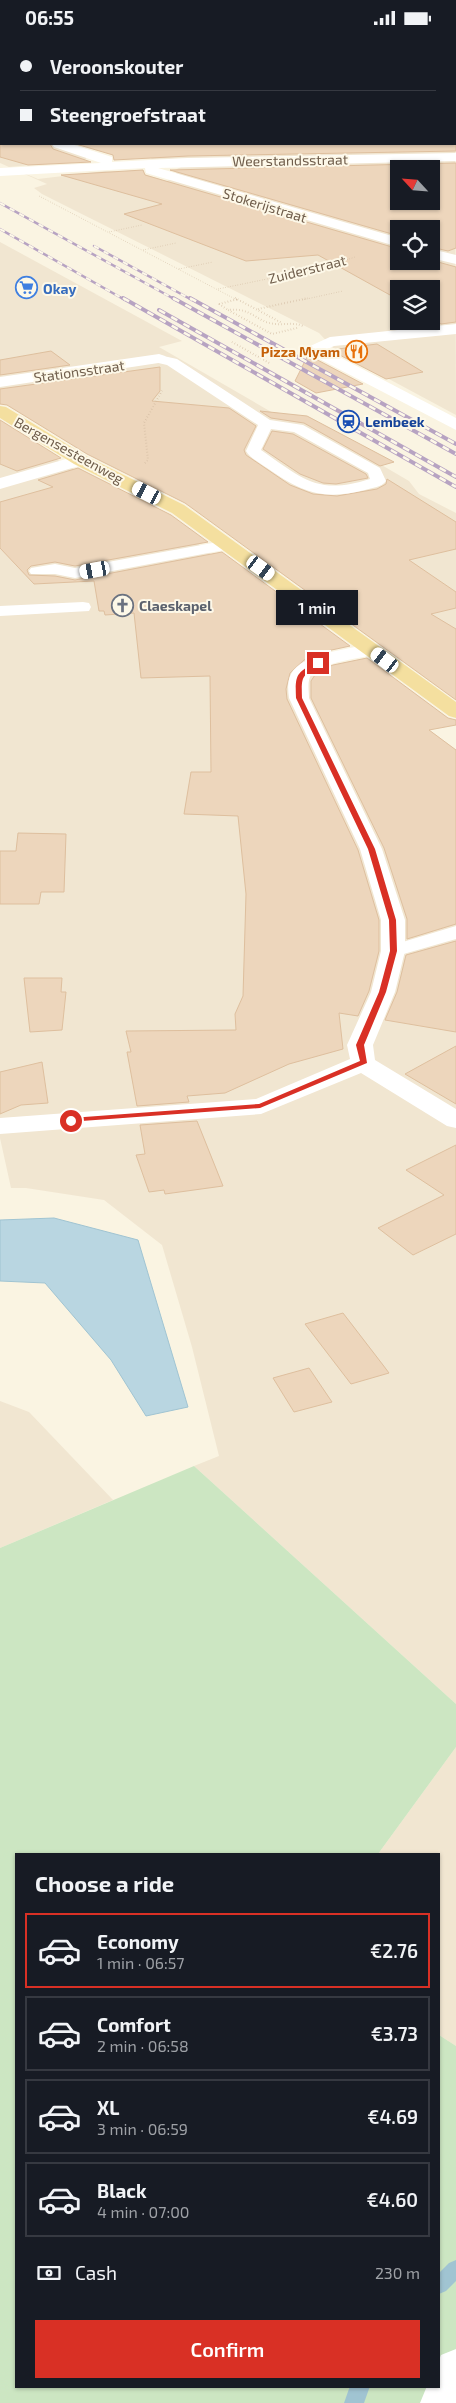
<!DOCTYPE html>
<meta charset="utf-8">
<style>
:root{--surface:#171b24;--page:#20242c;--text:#f1f3f6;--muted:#9ea1a6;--line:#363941;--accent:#d93025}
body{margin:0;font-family:"Exo 2",sans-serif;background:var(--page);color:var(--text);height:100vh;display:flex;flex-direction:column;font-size:19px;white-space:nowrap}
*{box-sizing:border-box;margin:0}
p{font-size:16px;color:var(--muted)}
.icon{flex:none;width:28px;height:28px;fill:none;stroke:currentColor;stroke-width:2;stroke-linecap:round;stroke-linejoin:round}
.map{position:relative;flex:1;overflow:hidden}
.details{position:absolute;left:15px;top:1818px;width:425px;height:535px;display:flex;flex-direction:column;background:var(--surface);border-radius:0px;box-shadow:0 1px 4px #0004}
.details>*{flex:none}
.banner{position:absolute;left:0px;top:0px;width:456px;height:110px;box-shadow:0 1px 4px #0004;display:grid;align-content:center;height:110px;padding:0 20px;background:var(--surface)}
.needle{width:32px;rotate:296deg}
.buttons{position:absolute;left:390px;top:125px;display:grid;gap:10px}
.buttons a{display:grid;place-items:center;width:50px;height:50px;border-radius:0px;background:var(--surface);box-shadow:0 1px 4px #0004;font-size:25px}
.end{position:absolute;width:22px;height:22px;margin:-11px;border:6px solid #d93025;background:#fff;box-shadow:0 0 0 2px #fff}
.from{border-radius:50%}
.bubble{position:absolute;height:35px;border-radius:0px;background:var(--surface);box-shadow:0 1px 4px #0004;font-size:16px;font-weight:600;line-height:35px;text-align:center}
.car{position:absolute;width:15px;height:30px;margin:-15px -8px;border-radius:6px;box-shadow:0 0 4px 1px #0007;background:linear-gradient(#fff 24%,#345 0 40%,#fff 0 76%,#345 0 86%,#fff 0)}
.banner b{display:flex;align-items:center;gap:18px;height:48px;font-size:19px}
.banner b+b{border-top:1px solid var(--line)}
.banner i{width:12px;height:12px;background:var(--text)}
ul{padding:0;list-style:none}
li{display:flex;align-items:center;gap:15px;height:75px;margin:0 10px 8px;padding:0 10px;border:2px solid var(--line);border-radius:0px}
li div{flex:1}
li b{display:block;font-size:19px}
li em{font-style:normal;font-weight:600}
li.on{border-color:var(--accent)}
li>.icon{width:45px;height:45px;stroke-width:1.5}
h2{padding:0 20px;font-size:22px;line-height:60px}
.pay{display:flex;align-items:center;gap:12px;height:55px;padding:0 20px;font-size:19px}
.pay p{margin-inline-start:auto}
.action{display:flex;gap:10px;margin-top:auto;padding:10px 20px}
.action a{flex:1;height:58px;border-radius:0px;background:var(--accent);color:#fff;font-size:20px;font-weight:600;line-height:58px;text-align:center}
.status{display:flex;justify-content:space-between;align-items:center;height:35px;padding:0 25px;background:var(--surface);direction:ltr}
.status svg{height:14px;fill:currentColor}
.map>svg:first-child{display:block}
.residential{fill:#f1e6d1;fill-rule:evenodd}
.green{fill:#cce6c2}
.water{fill:#b9d6e1;stroke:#a0c4d2}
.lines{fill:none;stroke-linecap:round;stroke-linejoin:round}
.stream{fill:#a0c4d2;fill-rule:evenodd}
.building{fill:#edd6bc;stroke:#debf9e;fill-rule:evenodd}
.path-far1{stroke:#d1baa0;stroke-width:1;stroke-dasharray:0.5 2;stroke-linecap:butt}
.path{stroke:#d1baa0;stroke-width:2;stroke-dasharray:0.5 2.5;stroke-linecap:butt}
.service{fill:#fff;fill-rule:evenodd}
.minor{fill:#fff;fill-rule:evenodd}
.primary{fill:#f4df9f;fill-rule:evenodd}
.rail-far1-casing{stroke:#b7a3c2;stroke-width:2.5}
.rail-casing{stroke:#b7a3c2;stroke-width:4}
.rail-far1{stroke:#fdf8e8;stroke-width:2;stroke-dasharray:5.5;stroke-linecap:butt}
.rail{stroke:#fdf8e8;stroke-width:2.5;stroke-dasharray:7;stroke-linecap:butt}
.route{fill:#d93025}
.labels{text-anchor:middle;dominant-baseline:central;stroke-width:4;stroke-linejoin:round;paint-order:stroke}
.far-street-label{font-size:14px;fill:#6f5d4b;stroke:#fdf8e8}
.far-shop-label{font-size:14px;font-weight:bold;fill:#366cbe;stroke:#fdf8e8;text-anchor:start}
.far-food-label{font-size:14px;font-weight:bold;fill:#c56008;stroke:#fdf8e8;text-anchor:end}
.far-transit-label{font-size:14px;font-weight:bold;fill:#164399;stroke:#fdf8e8;text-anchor:start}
.far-worship-label{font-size:14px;font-weight:bold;fill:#5b616d;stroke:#fdf8e8;text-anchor:start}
</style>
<div class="status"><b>06:55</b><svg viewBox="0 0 49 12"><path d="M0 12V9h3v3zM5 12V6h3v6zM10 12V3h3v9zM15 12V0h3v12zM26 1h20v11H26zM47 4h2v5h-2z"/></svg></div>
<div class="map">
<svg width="456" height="2368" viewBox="0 0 456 2368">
<rect width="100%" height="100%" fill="#faf4e2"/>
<g class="residential">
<path d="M 455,67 L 456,380 L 335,315 L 319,298 L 42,159 L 34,153 L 47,149 L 0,128 L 0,105 L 1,109 L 74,109 L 63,113 L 87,122 L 85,125 L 9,132 L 38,144 L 105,136 L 144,139 L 166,146 L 181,141 L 176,138 L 175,135 L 199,123 L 152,124 L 136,109 L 455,109 ZM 399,134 L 431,134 L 431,166 L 399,166 ZM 399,194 L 431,194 L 431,226 L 399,226 ZM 399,254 L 431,254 L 431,286 L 399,286 Z"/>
<path d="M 0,207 L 182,306 L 159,312 L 280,382 L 296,380 L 409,446 L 419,459 L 456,478 L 456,598 L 210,472 L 0,356 Z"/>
<path d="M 0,394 L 147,473 L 181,495 L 327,612 L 332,640 L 351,636 L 456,715 L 456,1669 L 194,1431 L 219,1421 L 192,1312 L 162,1210 L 104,1165 L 26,1153 L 11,1153 L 0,1103 Z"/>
<path d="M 0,1366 L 29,1377 L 113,1465 L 0,1513 Z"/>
<path d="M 456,1712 L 456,2011 L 439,2000 L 439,1819 L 378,1819 Z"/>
</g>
<g class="green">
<path d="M 33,0 L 234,0 L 241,1 L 31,1 Z"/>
<path d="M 194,1431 L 456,1669 L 456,1712 L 378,1819 L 16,1819 L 16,2351 L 439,2351 L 439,2000 L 456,2011 L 456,2368 L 0,2368 L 0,1513 Z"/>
</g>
<path class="water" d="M 54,1183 L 138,1205 L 188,1372 L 146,1381 L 111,1325 L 45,1248 L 0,1246 L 0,1185 Z"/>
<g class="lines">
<g class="stream">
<path d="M 456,2225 L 456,2246 L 446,2256 L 439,2259 L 439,2238 L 449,2228 Z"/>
<path d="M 350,2351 L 370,2351 L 364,2368 L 344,2368 Z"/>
</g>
</g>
<g class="building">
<path d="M 455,49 L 456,116 L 188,121 L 114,125 L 113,120 L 76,109 L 455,109 Z"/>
<path d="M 0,109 L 50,109 L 53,114 L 91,127 L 28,130 L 0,122 Z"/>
<path d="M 456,128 L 456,213 L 448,216 L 431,212 L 431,194 L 399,194 L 399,201 L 170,135 ZM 399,134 L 431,134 L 431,166 L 399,166 Z"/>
<path d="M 143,135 L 145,140 L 399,214 L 399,226 L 431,225 L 456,232 L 456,287 L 441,289 L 431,283 L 431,254 L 399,254 L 399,265 L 318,220 L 246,226 L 124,179 L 162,169 L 61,140 Z"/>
<path d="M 377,309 L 423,337 L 386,344 L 330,315 Z"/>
<path d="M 51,316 L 70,330 L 0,340 L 0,325 Z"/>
<path d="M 308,320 L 363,349 L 316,358 L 295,346 Z"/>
<path d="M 160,332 L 160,356 L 152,366 L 229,373 L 256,391 L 244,415 L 246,420 L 290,450 L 313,459 L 337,461 L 377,454 L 386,449 L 387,444 L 456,487 L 456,514 L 409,525 L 456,557 L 456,573 L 431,579 L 456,594 L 456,665 L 185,468 L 87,419 L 7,370 L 0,369 L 0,354 Z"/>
<path d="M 260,376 L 307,381 L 394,427 L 380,431 L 304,388 L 271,383 Z"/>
<path d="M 0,385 L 61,423 L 17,436 L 0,429 Z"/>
<path d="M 272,396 L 293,399 L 366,439 L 368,443 L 336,449 L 323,448 L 300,439 L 263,414 Z"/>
<path d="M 78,433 L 171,480 L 208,507 L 75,531 L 55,527 L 31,531 L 27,535 L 29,540 L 55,541 L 75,545 L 222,517 L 350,611 L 327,616 L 304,625 L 290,638 L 286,654 L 287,664 L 358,815 L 379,885 L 379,916 L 369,956 L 358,981 L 339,978 L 343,1014 L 289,1029 L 225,1058 L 187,1061 L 189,1067 L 137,1071 L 127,1017 L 131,1017 L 126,996 L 236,995 L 235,979 L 243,961 L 246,859 L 238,781 L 184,779 L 191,737 L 211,737 L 210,641 L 141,643 L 134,578 L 105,580 L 104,576 L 99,576 L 94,546 L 34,549 L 0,513 L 0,467 L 53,452 L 38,445 Z"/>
<path d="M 367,623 L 448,683 L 456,685 L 456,690 L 429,695 L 456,715 L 456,889 L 407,904 L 407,884 L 384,813 L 311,663 L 311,646 L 317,637 L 333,630 Z"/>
<path d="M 18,798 L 66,799 L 64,857 L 41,857 L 39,869 L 0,869 L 0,816 L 16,816 Z"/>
<path d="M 456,906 L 456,997 L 385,985 L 397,957 L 406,920 Z"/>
<path d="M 24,943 L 62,943 L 61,957 L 66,957 L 62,995 L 30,997 Z"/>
<path d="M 456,1011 L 456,1069 L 405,1039 Z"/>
<path d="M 42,1027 L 48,1068 L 21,1070 L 0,1079 L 0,1037 Z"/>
<path d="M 197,1086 L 223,1151 L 165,1159 L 164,1155 L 149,1157 L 136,1120 L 145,1119 L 140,1090 Z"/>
<path d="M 456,1110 L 456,1199 L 413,1220 L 378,1193 L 444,1160 L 406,1135 Z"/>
<path d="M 343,1278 L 383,1330 L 389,1338 L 351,1349 L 305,1289 Z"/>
<path d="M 309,1333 L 332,1367 L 294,1377 L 273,1343 Z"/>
</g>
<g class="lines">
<g class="path-far1">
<path d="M 39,161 L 237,265"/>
<path d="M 109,197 L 142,190"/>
<path d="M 143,215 L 176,208"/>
<path d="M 179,234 L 213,227"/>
<path d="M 218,254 L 326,232 L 355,222"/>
<path d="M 236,265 L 238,264"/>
<path d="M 302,265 L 343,256"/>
</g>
<g class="path">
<path d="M 235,263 L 282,288"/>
<path d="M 219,269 L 238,264"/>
<path d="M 219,269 L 228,275"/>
<path d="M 258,274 L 308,263"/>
<path d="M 297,293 L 272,299 L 228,275 C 253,272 256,288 276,289 C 286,290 293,287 303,291"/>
<path d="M 232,307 L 271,329"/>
<path d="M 145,428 L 148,425 L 144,388 L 163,354"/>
</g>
<g class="service">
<path d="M 159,320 L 177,324 L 270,385 L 303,390 L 380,433 L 386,446 C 382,452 372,453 365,455 C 323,466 301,457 267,433 C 260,428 250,423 246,416 L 258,390 L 167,330 L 154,327 L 152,324 ZM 271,394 L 294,397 L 368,438 L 370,444 C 317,461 302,443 261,415 Z"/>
<path d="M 229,505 L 235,507 L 237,510 L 235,513 L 75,543 L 55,539 L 31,539 L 29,536 L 31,533 L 55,529 L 75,533 Z"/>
<path d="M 83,567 L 89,568 L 91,572 L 89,576 L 0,581 L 0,571 Z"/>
<path d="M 456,891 L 456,904 L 393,922 L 386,920 L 383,916 L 386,912 Z"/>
</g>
<g class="minor">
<path d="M 52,109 L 71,109 L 112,122 L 112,127 L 188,123 L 456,118 L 456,126 L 158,133 L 399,203 L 399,212 L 146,138 L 145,133 L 0,141 L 0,133 L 101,128 L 54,112 Z"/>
<path d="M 431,214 L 456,220 L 456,229 L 431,223 Z"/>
<path d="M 456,289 L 456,299 L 334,311 L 326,315 L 456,383 L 456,395 L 308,318 L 306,315 L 308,312 L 330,302 Z"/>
<path d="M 159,319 L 165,321 L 167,324 L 165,327 L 0,352 L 0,342 Z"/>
<path d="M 80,420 L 86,421 L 89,425 L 86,429 L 0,454 L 0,443 Z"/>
<path d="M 371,609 L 378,611 L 381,615 L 378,619 C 362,623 322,627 311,640 C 307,646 309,656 309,663 L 382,814 L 405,885 L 405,916 L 395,957 L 373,1010 L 375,1025 L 456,1074 L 456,1093 L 447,1091 L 361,1038 L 261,1079 L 0,1099 L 0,1083 L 256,1064 L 350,1024 L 347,1010 L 371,957 L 381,916 L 381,885 L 360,814 L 289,663 C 288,655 287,647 291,639 C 302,618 350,614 371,609 Z"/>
<path d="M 456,2314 L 456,2368 L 420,2368 L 427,2351 L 439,2351 L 439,2325 L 441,2320 Z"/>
</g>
<path class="primary" d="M 0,371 L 6,372 L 86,421 L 184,470 L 456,667 L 456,683 L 449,681 L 172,478 L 74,429 L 0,383 Z"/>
<defs>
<g id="rail-far1">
<path d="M 0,168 L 176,265"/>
<path d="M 0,194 L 125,265"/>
<path d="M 94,211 L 192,265"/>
</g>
<g id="rail">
<path d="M 123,263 L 456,452"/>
<path d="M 173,263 L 456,419"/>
<path d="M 190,263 L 456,409"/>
<path d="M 159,275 L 456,442"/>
</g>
</defs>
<use href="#rail-far1" class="rail-far1-casing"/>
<use href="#rail" class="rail-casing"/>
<use href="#rail-far1" class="rail-far1"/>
<use href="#rail" class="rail"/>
</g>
<path class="route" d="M 316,627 L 321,628 C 303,642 301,638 302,663 L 375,814 L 396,885 L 397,916 L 386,957 L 364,1010 L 367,1028 L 260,1073 L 68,1087 L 68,1084 L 71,1083 L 259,1069 L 360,1026 L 356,1010 L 379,957 L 390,916 L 389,885 L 368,814 L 296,663 C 295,640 296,638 316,627 Z"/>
<defs>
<symbol id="supermarket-ring" viewBox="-11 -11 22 22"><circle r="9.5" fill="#fdf8e8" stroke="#3f7fe0" stroke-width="1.5"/><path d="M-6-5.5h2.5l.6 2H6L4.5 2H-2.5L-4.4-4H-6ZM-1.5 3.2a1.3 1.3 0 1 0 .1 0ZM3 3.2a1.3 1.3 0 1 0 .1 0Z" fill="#3f7fe0"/></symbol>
<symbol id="restaurant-ring" viewBox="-11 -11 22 22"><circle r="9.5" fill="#fdf8e8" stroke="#e8710a" stroke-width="1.5"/><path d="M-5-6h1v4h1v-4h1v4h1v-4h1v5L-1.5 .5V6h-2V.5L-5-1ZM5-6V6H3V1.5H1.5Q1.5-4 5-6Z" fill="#e8710a"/></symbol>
<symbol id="station-ring" viewBox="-11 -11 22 22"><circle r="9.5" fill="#fdf8e8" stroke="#1a4fb4" stroke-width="1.5"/><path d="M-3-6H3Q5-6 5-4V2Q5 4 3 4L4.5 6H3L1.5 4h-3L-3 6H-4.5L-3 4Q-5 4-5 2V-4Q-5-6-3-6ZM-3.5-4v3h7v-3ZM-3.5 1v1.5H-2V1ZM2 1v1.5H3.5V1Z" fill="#1a4fb4"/></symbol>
<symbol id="church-ring" viewBox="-11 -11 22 22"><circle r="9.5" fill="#fdf8e8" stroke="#6b7280" stroke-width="1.5"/><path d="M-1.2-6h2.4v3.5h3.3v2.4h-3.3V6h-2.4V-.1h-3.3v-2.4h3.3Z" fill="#6b7280"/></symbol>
</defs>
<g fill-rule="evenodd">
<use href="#supermarket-ring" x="14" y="240" width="25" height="25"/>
<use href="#restaurant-ring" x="344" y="304" width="25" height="25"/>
<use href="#station-ring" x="336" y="374" width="25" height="25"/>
<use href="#church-ring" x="110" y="558" width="25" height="25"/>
</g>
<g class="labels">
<g class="far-street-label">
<text transform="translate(290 125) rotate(-1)">Weerstandsstraat</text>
<text transform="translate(265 170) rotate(17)">Stokerijstraat</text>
<text transform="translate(307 234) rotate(-14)">Zuiderstraat</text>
<text transform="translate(79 336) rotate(-8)">Stationsstraat</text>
<text transform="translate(69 415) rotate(29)">Bergensesteenweg</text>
</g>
<g class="far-shop-label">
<text x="43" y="253">Okay</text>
</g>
<g class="far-food-label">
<text x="340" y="316">Pizza Myam</text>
</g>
<g class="far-transit-label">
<text x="365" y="386">Lembeek</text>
</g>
<g class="far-worship-label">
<text x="139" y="570">Claeskapel</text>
</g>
</g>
</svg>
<div class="buttons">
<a><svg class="needle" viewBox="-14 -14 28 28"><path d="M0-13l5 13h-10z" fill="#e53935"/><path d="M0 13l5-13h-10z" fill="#9ea1a6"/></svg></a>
<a><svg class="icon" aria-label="locate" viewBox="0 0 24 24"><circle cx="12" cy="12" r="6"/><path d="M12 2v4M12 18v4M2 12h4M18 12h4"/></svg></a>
<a><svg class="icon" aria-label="layers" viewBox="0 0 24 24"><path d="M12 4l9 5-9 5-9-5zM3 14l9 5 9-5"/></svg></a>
</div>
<i class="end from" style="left:71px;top:1086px"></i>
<i class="end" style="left:318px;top:628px"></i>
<div class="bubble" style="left:276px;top:555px;width:82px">1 min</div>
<i class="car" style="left:147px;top:458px;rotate:297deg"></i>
<i class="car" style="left:261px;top:533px;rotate:126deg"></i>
<i class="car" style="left:95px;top:535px;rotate:260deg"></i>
<i class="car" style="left:385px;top:625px;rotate:307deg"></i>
<div class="banner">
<b><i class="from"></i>Veroonskouter</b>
<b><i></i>Steengroefstraat</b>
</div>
<section class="details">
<h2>Choose a ride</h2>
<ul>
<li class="on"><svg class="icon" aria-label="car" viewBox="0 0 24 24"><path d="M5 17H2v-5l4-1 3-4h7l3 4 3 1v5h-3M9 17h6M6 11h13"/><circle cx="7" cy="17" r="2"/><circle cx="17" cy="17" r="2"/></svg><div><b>Economy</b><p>1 min · 06:57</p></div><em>€2.76</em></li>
<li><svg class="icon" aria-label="car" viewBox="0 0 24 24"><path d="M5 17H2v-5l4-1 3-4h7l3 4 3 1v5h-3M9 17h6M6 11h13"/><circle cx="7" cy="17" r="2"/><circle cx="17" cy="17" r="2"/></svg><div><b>Comfort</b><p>2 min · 06:58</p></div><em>€3.73</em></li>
<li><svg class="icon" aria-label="car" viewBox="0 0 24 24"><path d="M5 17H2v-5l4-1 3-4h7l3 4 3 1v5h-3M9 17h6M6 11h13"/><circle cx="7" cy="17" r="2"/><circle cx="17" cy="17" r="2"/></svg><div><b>XL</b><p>3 min · 06:59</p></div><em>€4.69</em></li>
<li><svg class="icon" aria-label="car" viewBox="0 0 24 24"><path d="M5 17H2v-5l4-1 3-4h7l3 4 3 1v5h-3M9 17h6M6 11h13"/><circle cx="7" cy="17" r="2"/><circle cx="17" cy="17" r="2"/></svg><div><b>Black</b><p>4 min · 07:00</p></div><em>€4.60</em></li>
</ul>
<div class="pay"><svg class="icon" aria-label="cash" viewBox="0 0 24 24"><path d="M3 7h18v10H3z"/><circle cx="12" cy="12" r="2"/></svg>Cash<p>230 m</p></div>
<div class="action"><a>Confirm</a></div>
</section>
</div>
